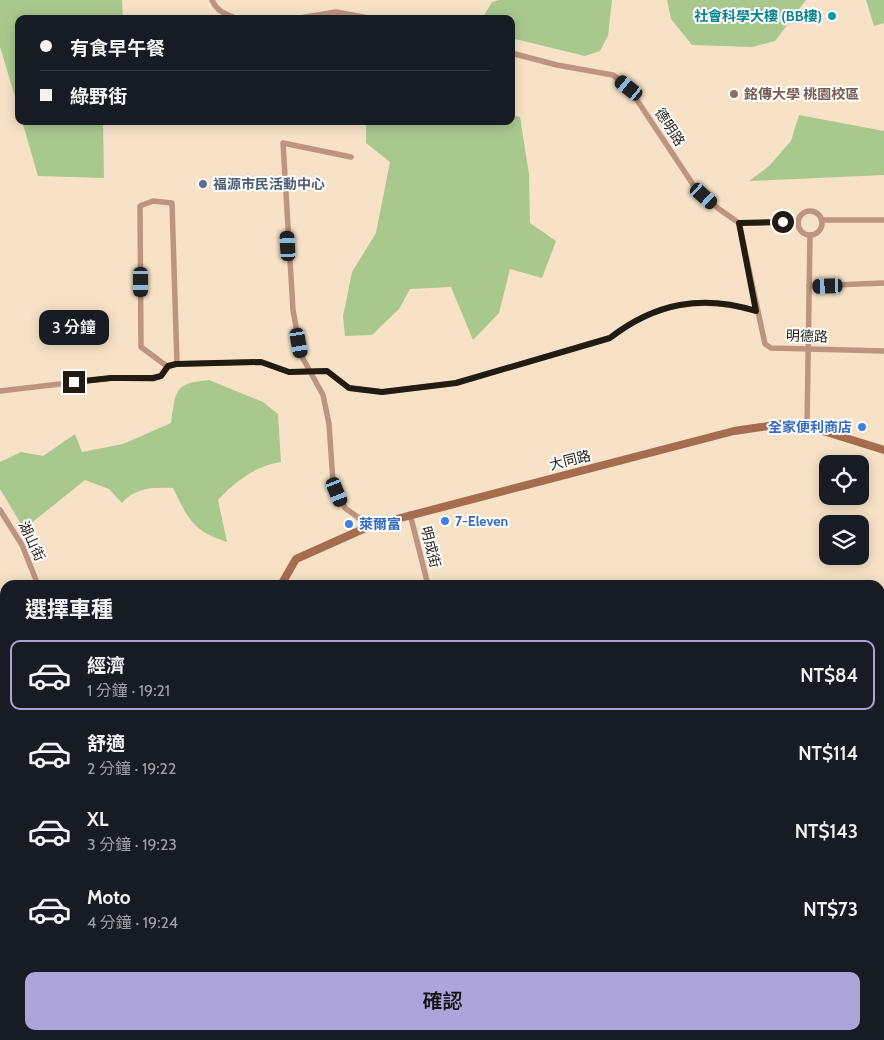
<!DOCTYPE html>
<html lang="zh-TW">
<meta charset="utf-8">
<style>
:root{--surface:#171b24;--page:#242831;--text:#f1f3f6;--muted:#9ea1a6;--line:#363941;--accent:#aca4db}
body{margin:0;font-family:Cabin,"Noto Sans TC",sans-serif;background:var(--page);color:var(--text);height:100vh;display:flex;flex-direction:column;font-size:19px;white-space:nowrap}
*{box-sizing:border-box;margin:0}
p{font-size:16px;color:var(--muted)}
.icon{flex:none;width:28px;height:28px;fill:none;stroke:currentColor;stroke-width:2;stroke-linecap:round;stroke-linejoin:round}
.map{position:relative;flex:1;overflow:hidden}
.sheet{position:absolute;left:0px;top:580px;width:885px;height:460px;display:flex;flex-direction:column;background:var(--surface);border-radius:15px 15px 0 0;box-shadow:0 2px 12px #0003}
.sheet>*{flex:none}
.banner{position:absolute;left:15px;top:15px;width:500px;height:110px;border-radius:10px;box-shadow:0 2px 12px #0003;display:grid;align-content:center;height:110px;padding:0 25px;background:var(--surface)}
.buttons{position:absolute;left:819px;top:455px;display:grid;gap:10px}
.buttons a{display:grid;place-items:center;width:50px;height:50px;border-radius:10px;background:var(--surface);box-shadow:0 2px 12px #0003;font-size:25px}
.end{position:absolute;width:22px;height:22px;margin:-11px;border:6px solid #221b11;background:#fff;box-shadow:0 0 0 2px #fff}
.from{border-radius:50%}
.bubble{position:absolute;height:35px;border-radius:10px;background:var(--surface);box-shadow:0 2px 12px #0003;font-size:16px;font-weight:600;line-height:35px;text-align:center}
.car{position:absolute;width:15px;height:30px;margin:-15px -8px;border-radius:6px;box-shadow:0 0 4px 1px #0007;background:linear-gradient(#222 24%,#8ab4d8 0 40%,#222 0 76%,#8ab4d8 0 86%,#222 0)}
.banner b{display:flex;align-items:center;gap:18px;height:48px;font-size:19px}
.banner b+b{border-top:1px solid var(--line)}
.banner i{width:12px;height:12px;background:var(--text)}
ul{padding:0;list-style:none}
li{display:flex;align-items:center;gap:15px;height:70px;margin:0 10px 8px;padding:0 15px;border:2px solid transparent;border-radius:10px}
li div{flex:1}
li b{display:block;font-size:19px}
li em{font-style:normal;font-weight:600}
li.on{border-color:var(--accent)}
li>.icon{width:45px;height:45px;stroke-width:1.5}
h2{padding:0 25px;font-size:22px;line-height:60px}
.primary-button{display:flex;gap:10px;margin-top:auto;padding:10px 25px}
.primary-button a{flex:1;height:58px;border-radius:10px;background:var(--accent);color:#111;font-size:20px;font-weight:600;line-height:58px;text-align:center}
.map>svg:first-child{display:block}
.green{fill:#a9c88e}
.lines{fill:none;stroke-linecap:round;stroke-linejoin:round}
.street{stroke:#bd9481;stroke-width:5.5}
.secondary{stroke:#a66c4f;stroke-width:8}
.route{stroke:#221b11;stroke-width:6}
.culture-dot{fill:#0f9aa8;stroke:#fff;stroke-width:2}
.education-dot{fill:#8d6e63;stroke:#fff;stroke-width:2}
.service-dot{fill:#5c6f8a;stroke:#fff;stroke-width:2}
.shop-dot{fill:#3f7fe0;stroke:#fff;stroke-width:2}
.labels{text-anchor:middle;dominant-baseline:central;stroke-width:4;stroke-linejoin:round;paint-order:stroke}
.culture-label{font-size:14px;font-weight:bold;fill:#0d838f;stroke:#fff;text-anchor:end}
.education-label{font-size:14px;font-weight:bold;fill:#785e54;stroke:#fff;text-anchor:start}
.street-label{font-size:14px;fill:#221b11;stroke:#fff}
.service-label{font-size:14px;font-weight:bold;fill:#4e5e75;stroke:#fff;text-anchor:start}
.shop-label{font-size:14px;font-weight:bold;fill:#366cbe;stroke:#fff;text-anchor:start}
</style>
<div class="map">
<svg width="884" height="1040" viewBox="0 0 884 1040">
<rect width="100%" height="100%" fill="#f7e2c7"/>
<g class="green">
<path d="M 0,0 L 122,0 L 123,19 L 19,19 L 19,110 L 0,47 Z"/>
<path d="M 500,0 L 612,0 L 608,36 L 600,51 L 585,56 L 511,38 L 511,19 L 482,19 L 492,2 Z"/>
<path d="M 667,0 L 806,0 L 775,41 L 752,47 L 692,45 L 671,19 Z"/>
<path d="M 866,0 L 884,0 L 884,23 L 874,26 Z"/>
<path d="M 511,115 L 520,117 L 529,174 L 530,223 L 556,241 L 542,278 L 510,269 L 499,313 L 473,340 L 451,287 L 410,289 L 399,309 L 372,335 L 345,336 L 343,316 L 352,272 L 376,233 L 390,162 L 366,143 L 366,121 L 511,121 Z"/>
<path d="M 799,115 L 884,131 L 884,175 L 749,181 L 769,166 L 791,141 Z"/>
<path d="M 22,121 L 103,121 L 104,178 L 38,176 Z"/>
<path d="M 209,380 L 263,402 L 278,414 L 281,462 C 257,465 234,482 218,500 L 227,542 C 192,531 188,518 173,488 C 154,487 135,487 122,503 L 109,489 L 85,480 L 24,529 L 0,489 L 0,462 L 21,452 L 43,456 L 75,434 L 82,452 L 123,444 L 171,423 C 176,391 173,383 209,380 Z"/>
<path d="M 884,621 L 884,1040 L 197,1040 L 188,1035 L 880,1035 L 880,623 Z"/>
</g>
<g class="lines">
<g class="street">
<path d="M 212,0 C 217,12 226,14 238,19"/>
<path d="M 293,19 L 336,12 L 374,19"/>
<path d="M 511,53 L 557,65 L 613,75 L 629,88 L 696,189 L 719,209 L 739,223 L 798,221"/>
<path d="M 351,157 L 283,143 L 293,310 L 301,355 L 323,395 L 329,424 L 333,482 L 345,508 L 370,526"/>
<circle cx="810" cy="223" r="12"/>
<path d="M 822,220 L 884,220"/>
<path d="M 739,223 L 765,344 L 771,348 L 884,351"/>
<path d="M 809,286 L 884,283"/>
<path d="M 168,367 L 141,347 L 140,206 L 153,201 L 172,203 L 177,364"/>
<path d="M 0,391 L 111,378 L 153,379 L 161,376 L 168,367 L 177,364 L 261,362 L 289,372 L 327,371 L 349,388 L 382,392 L 456,383 L 609,338 C 655,303 702,295 756,311"/>
<path d="M 807,426 L 810,235"/>
<path d="M 0,510 L 22,545 L 38,585"/>
<path d="M 410,514 L 428,585"/>
<path d="M 880,612 L 884,610"/>
</g>
<g class="secondary">
<path d="M 281,585 L 296,559 L 370,526 L 734,431 L 789,423 L 807,426 L 884,450"/>
<path d="M 0,1034 L 5,1030"/>
</g>
</g>
<g class="lines">
<path class="route" d="M 74,382 L 111,378 L 153,378 L 161,376 L 168,366 L 176,364 L 261,362 L 289,372 L 327,371 L 349,388 L 382,392 L 456,383 L 610,338 C 655,303 702,294 756,311 L 739,223 L 783,222"/>
</g>
<circle class="culture-dot" cx="832" cy="16" r="5"/>
<circle class="education-dot" cx="734" cy="94" r="5"/>
<circle class="service-dot" cx="203" cy="184" r="5"/>
<g class="shop-dot">
<circle cx="862" cy="427" r="5"/>
<circle cx="445" cy="521" r="5"/>
<circle cx="349" cy="524" r="5"/>
</g>
<g class="labels">
<g class="culture-label">
<text x="822" y="16">社會科學大樓 (BB樓)</text>
</g>
<g class="education-label">
<text x="744" y="94">銘傳大學 桃園校區</text>
</g>
<g class="street-label">
<text transform="translate(670 127) rotate(57)">德明路</text>
<text transform="translate(807 336) rotate(2)">明德路</text>
<text transform="translate(570 460) rotate(-14)">大同路</text>
<text transform="translate(32 541) rotate(65)">湖山街</text>
<text transform="translate(431 547) rotate(76)">明成街</text>
</g>
<g class="service-label">
<text x="213" y="184">福源市民活動中心</text>
</g>
<g class="shop-label">
<text x="852" y="427" text-anchor="end">全家便利商店</text>
<text x="455" y="521">7-Eleven</text>
<text x="359" y="524">萊爾富</text>
</g>
</g>
</svg>
<div class="buttons">
<a><svg class="icon" aria-label="locate" viewBox="0 0 24 24"><circle cx="12" cy="12" r="6"/><path d="M12 2v4M12 18v4M2 12h4M18 12h4"/></svg></a>
<a><svg class="icon" aria-label="layers" viewBox="0 0 24 24"><path d="M12 4l9 5-9 5-9-5zM3 14l9 5 9-5"/></svg></a>
</div>
<i class="end from" style="left:783px;top:222px"></i>
<i class="end" style="left:74px;top:382px"></i>
<div class="bubble" style="left:39px;top:310px;width:70px">3 分鐘</div>
<i class="car" style="left:629px;top:88px;rotate:309deg"></i>
<i class="car" style="left:704px;top:196px;rotate:132deg"></i>
<i class="car" style="left:288px;top:246px;rotate:357deg"></i>
<i class="car" style="left:141px;top:282px;rotate:180deg"></i>
<i class="car" style="left:828px;top:286px;rotate:268deg"></i>
<i class="car" style="left:299px;top:343px;rotate:170deg"></i>
<i class="car" style="left:337px;top:492px;rotate:158deg"></i>
<div class="banner">
<b><i class="from"></i>有食早午餐</b>
<b><i></i>綠野街</b>
</div>
<section class="sheet">
<h2>選擇車種</h2>
<ul>
<li class="on"><svg class="icon" aria-label="car" viewBox="0 0 24 24"><path d="M5 17H2v-5l4-1 3-4h7l3 4 3 1v5h-3M9 17h6M6 11h13"/><circle cx="7" cy="17" r="2"/><circle cx="17" cy="17" r="2"/></svg><div><b>經濟</b><p>1 分鐘 · 19:21</p></div><em>NT$84</em></li>
<li><svg class="icon" aria-label="car" viewBox="0 0 24 24"><path d="M5 17H2v-5l4-1 3-4h7l3 4 3 1v5h-3M9 17h6M6 11h13"/><circle cx="7" cy="17" r="2"/><circle cx="17" cy="17" r="2"/></svg><div><b>舒適</b><p>2 分鐘 · 19:22</p></div><em>NT$114</em></li>
<li><svg class="icon" aria-label="car" viewBox="0 0 24 24"><path d="M5 17H2v-5l4-1 3-4h7l3 4 3 1v5h-3M9 17h6M6 11h13"/><circle cx="7" cy="17" r="2"/><circle cx="17" cy="17" r="2"/></svg><div><b>XL</b><p>3 分鐘 · 19:23</p></div><em>NT$143</em></li>
<li><svg class="icon" aria-label="car" viewBox="0 0 24 24"><path d="M5 17H2v-5l4-1 3-4h7l3 4 3 1v5h-3M9 17h6M6 11h13"/><circle cx="7" cy="17" r="2"/><circle cx="17" cy="17" r="2"/></svg><div><b>Moto</b><p>4 分鐘 · 19:24</p></div><em>NT$73</em></li>
</ul>
<div class="primary-button"><a>確認</a></div>
</section>
</div>
